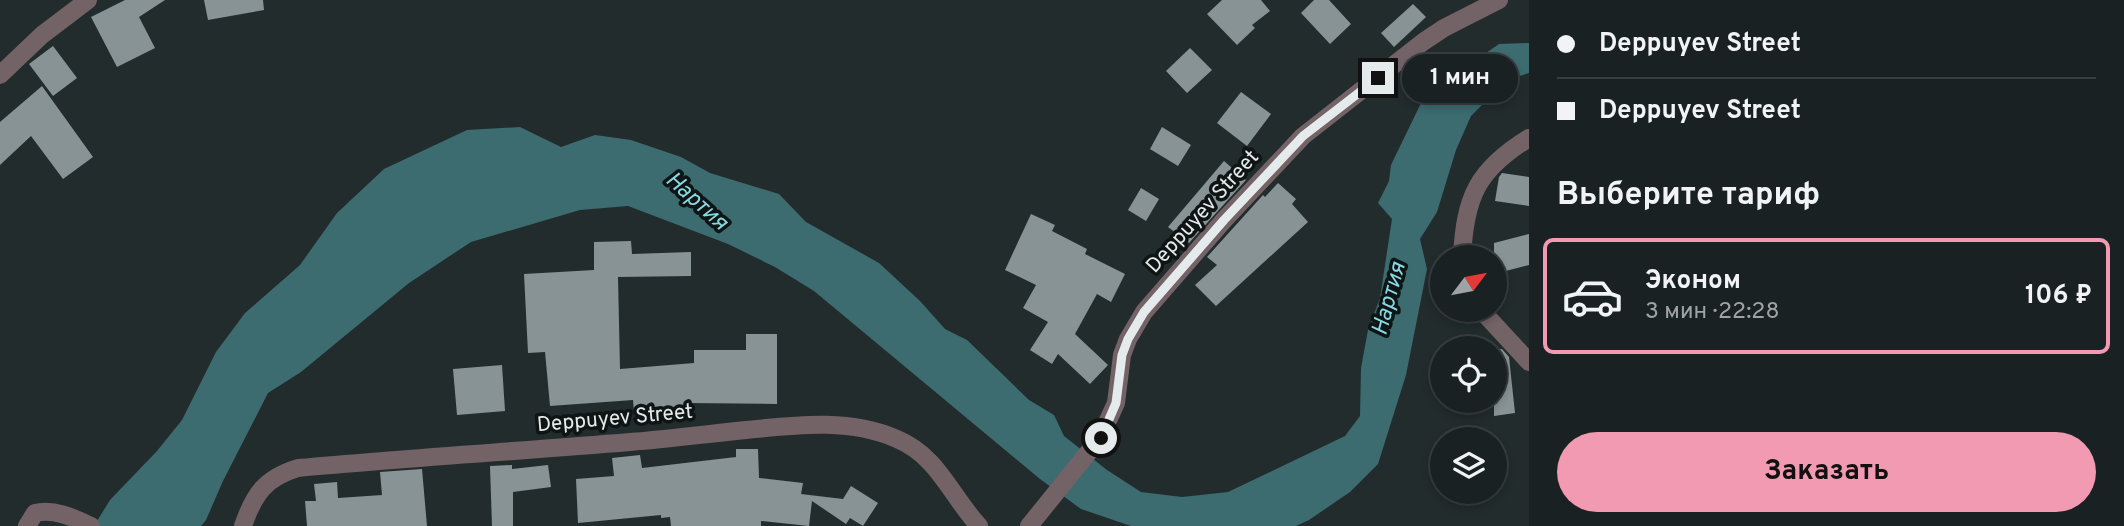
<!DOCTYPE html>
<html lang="ru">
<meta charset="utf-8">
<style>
:root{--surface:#1a2122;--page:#272e2f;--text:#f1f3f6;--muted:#9fa3a5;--line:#383e40;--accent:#f19ab2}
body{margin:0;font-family:Overpass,sans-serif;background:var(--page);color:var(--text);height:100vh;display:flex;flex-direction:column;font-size:26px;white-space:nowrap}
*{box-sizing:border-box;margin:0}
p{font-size:23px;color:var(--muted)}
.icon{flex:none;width:38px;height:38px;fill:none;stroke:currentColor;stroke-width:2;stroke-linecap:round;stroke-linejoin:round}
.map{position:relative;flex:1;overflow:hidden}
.side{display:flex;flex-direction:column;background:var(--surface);width:595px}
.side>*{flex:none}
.hud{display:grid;align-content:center;height:154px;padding:0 28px;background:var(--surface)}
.needle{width:46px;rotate:58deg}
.buttons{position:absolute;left:1430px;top:245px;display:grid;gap:14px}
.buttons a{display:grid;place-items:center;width:77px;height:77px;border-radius:50%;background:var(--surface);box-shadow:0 4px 10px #0003,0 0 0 2px var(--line);font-size:35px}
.end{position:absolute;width:32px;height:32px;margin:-16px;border:9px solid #e5ebec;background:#111;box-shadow:0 0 0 4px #111}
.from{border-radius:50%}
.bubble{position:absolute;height:49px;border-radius:24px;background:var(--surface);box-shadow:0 4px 10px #0003,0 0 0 2px var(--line);font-size:23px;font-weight:700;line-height:49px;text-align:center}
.hud b{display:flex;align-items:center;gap:24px;height:66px;font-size:26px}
.hud b+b{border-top:2px solid var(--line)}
.hud i{width:18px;height:18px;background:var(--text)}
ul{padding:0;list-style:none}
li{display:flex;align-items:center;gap:21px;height:116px;margin:0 14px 10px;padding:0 14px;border:4px solid transparent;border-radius:10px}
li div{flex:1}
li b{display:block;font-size:26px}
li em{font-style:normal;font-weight:700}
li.on{border-color:var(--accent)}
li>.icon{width:63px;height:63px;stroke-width:1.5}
h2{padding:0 28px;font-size:32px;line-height:84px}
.primary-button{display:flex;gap:14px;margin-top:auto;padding:14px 28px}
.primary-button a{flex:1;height:80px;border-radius:42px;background:var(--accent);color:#111;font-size:28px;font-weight:700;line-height:80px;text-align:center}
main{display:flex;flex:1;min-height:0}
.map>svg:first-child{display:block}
.water{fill:#3c6b70}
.building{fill:#879394}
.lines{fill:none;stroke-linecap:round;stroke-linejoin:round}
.street{stroke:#736266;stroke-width:18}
.route{stroke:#e5ebec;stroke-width:9}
.labels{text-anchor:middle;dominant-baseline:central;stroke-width:7;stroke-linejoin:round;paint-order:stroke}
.street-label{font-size:21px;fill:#e5ebec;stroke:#0f1414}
.water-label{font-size:23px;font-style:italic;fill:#87dae3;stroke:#0f1414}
</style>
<main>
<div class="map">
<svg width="1529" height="526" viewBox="0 0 1529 526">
<rect width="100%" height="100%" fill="#222c2d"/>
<path class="water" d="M 1529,43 L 1529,73 L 1507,80 L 1471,116 L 1456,150 L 1437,212 L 1420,239 L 1427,269 L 1406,375 L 1378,464 L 1350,492 L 1309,520 L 1296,526 L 1131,526 L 1081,509 L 1040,479 L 814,291 L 775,267 L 728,244 L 628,206 L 580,210 L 471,242 L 409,283 L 301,372 L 268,393 L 223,481 L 206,520 L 201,526 L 94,526 L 110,500 L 157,451 L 182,420 L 216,352 L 245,313 L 300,265 L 337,213 L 384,169 L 467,130 L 520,127 L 561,147 L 595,135 L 631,140 L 681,157 L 710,173 L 779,194 L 806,222 L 879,263 L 920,301 L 945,329 L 967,340 L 1029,400 L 1054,415 L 1064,436 L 1107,470 L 1141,492 L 1182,497 L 1228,492 L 1345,436 L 1360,416 L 1361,368 L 1368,330 L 1380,298 L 1392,219 L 1378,203 L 1389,181 L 1391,165 L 1421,103 L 1457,73 L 1499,44 Z"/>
<g class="building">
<path d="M 125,0 L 165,0 L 139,17 L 155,48 L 117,67 L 91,17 Z"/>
<path d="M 204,0 L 263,0 L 264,10 L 208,20 Z"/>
<path d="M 1222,0 L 1261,0 L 1270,11 L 1252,25 L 1255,28 L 1237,45 L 1207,14 Z"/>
<path d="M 1314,0 L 1329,0 L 1351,24 L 1330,44 L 1301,13 Z"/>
<path d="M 1413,4 L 1426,17 L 1394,47 L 1381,33 Z"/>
<path d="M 53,46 L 77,78 L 53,96 L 29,64 Z"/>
<path d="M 1190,48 L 1212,70 L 1187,93 L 1166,71 Z"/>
<path d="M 42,86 L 93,157 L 63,179 L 31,136 L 0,165 L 0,122 Z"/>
<path d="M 1241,92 L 1271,114 L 1247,146 L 1217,123 Z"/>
<path d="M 1162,127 L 1191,145 L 1178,166 L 1150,149 Z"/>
<path d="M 1224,161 L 1246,180 L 1189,243 L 1168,227 Z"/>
<path d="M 1502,173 L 1529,177 L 1529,206 L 1495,201 L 1499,177 Z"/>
<path d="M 1278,183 L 1296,199 L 1292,204 L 1308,222 L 1216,306 L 1195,285 L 1217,265 L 1207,257 L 1263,195 L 1265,197 Z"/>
<path d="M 1141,188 L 1159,199 L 1146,221 L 1128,210 Z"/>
<path d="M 1031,214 L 1055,225 L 1052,231 L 1087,249 L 1085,254 L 1125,274 L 1111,302 L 1097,294 L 1075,334 L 1108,365 L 1090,384 L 1058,354 L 1052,364 L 1030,350 L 1048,322 L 1023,308 L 1036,285 L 1005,270 Z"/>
<path d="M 1529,234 L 1529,265 L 1494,274 L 1494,243 Z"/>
<path d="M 631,241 L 632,254 L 691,252 L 691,276 L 618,277 L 620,369 L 694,363 L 694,350 L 746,350 L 746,334 L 777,334 L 777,404 L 687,403 L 687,407 L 634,412 L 633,400 L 550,406 L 545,352 L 528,353 L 524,274 L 594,270 L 594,242 Z"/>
<path d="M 1502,349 L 1509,357 L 1515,413 L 1494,416 L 1494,350 Z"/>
<path d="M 502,365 L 505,411 L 457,415 L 453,369 Z"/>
<path d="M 736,449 L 758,449 L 759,478 L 803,483 L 801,494 L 843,499 L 851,486 L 878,503 L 863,526 L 850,518 L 846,524 L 812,501 L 809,526 L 761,521 L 761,526 L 671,526 L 670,517 L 661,518 L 661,515 L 578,523 L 576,479 L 614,476 L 612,458 L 640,455 L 642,468 L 736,457 Z"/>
<path d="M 512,465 L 512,469 L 548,465 L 551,487 L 513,492 L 513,526 L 492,526 L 490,466 Z"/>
<path d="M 422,469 L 427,526 L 307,526 L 305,501 L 316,501 L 314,484 L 337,482 L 338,498 L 382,495 L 380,472 Z"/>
</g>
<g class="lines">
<g class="street">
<path d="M 0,75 L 42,35 L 88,0"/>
<path d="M 1462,257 C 1465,197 1477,170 1529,138"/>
<path d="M 1481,310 L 1529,362"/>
<path d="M 27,526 L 35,513 C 54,508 74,518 91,526"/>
<path d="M 243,526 C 254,494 265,478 298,468 C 409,458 520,451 630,442 C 669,439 707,434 746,430 C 796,425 849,418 897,439 C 938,456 951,496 979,526"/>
<path d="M 1029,526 L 1100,438 L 1116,403 L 1122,355 L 1128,339 L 1144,312 L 1224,220 L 1303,136 L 1423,42 L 1444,28 L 1499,0"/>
</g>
</g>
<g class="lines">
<path class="route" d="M 1101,438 L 1116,403 L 1122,355 L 1128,339 L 1144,312 L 1224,220 L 1303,136 L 1378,78"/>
</g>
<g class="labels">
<g class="street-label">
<text transform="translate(1203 212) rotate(-48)">Deppuyev Street</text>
<text transform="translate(615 419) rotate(-5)">Deppuyev Street</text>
</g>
<g class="water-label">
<text transform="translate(696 202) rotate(42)">Нартия</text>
<text transform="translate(1390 299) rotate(-75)">Нартия</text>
</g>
</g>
</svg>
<div class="buttons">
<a><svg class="needle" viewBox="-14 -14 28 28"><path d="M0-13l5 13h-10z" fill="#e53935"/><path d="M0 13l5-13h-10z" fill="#9fa3a5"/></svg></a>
<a><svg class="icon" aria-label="locate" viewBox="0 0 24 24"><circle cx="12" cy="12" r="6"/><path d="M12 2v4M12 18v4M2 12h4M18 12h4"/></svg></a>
<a><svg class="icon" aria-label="layers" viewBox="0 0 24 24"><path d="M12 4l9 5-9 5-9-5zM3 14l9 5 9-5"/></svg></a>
</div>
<i class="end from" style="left:1101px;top:438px"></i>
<i class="end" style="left:1378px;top:78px"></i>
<div class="bubble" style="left:1402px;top:54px;width:116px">1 мин</div>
</div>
<section class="side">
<div class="hud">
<b><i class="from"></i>Deppuyev Street</b>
<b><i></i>Deppuyev Street</b>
</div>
<h2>Выберите тариф</h2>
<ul>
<li class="on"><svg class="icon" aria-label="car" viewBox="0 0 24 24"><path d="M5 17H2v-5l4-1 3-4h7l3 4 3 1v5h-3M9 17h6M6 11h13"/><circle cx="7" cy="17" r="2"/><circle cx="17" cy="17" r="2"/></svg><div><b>Эконом</b><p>3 мин · 22:28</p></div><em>106 ₽</em></li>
</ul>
<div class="primary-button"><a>Заказать</a></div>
</section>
</main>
